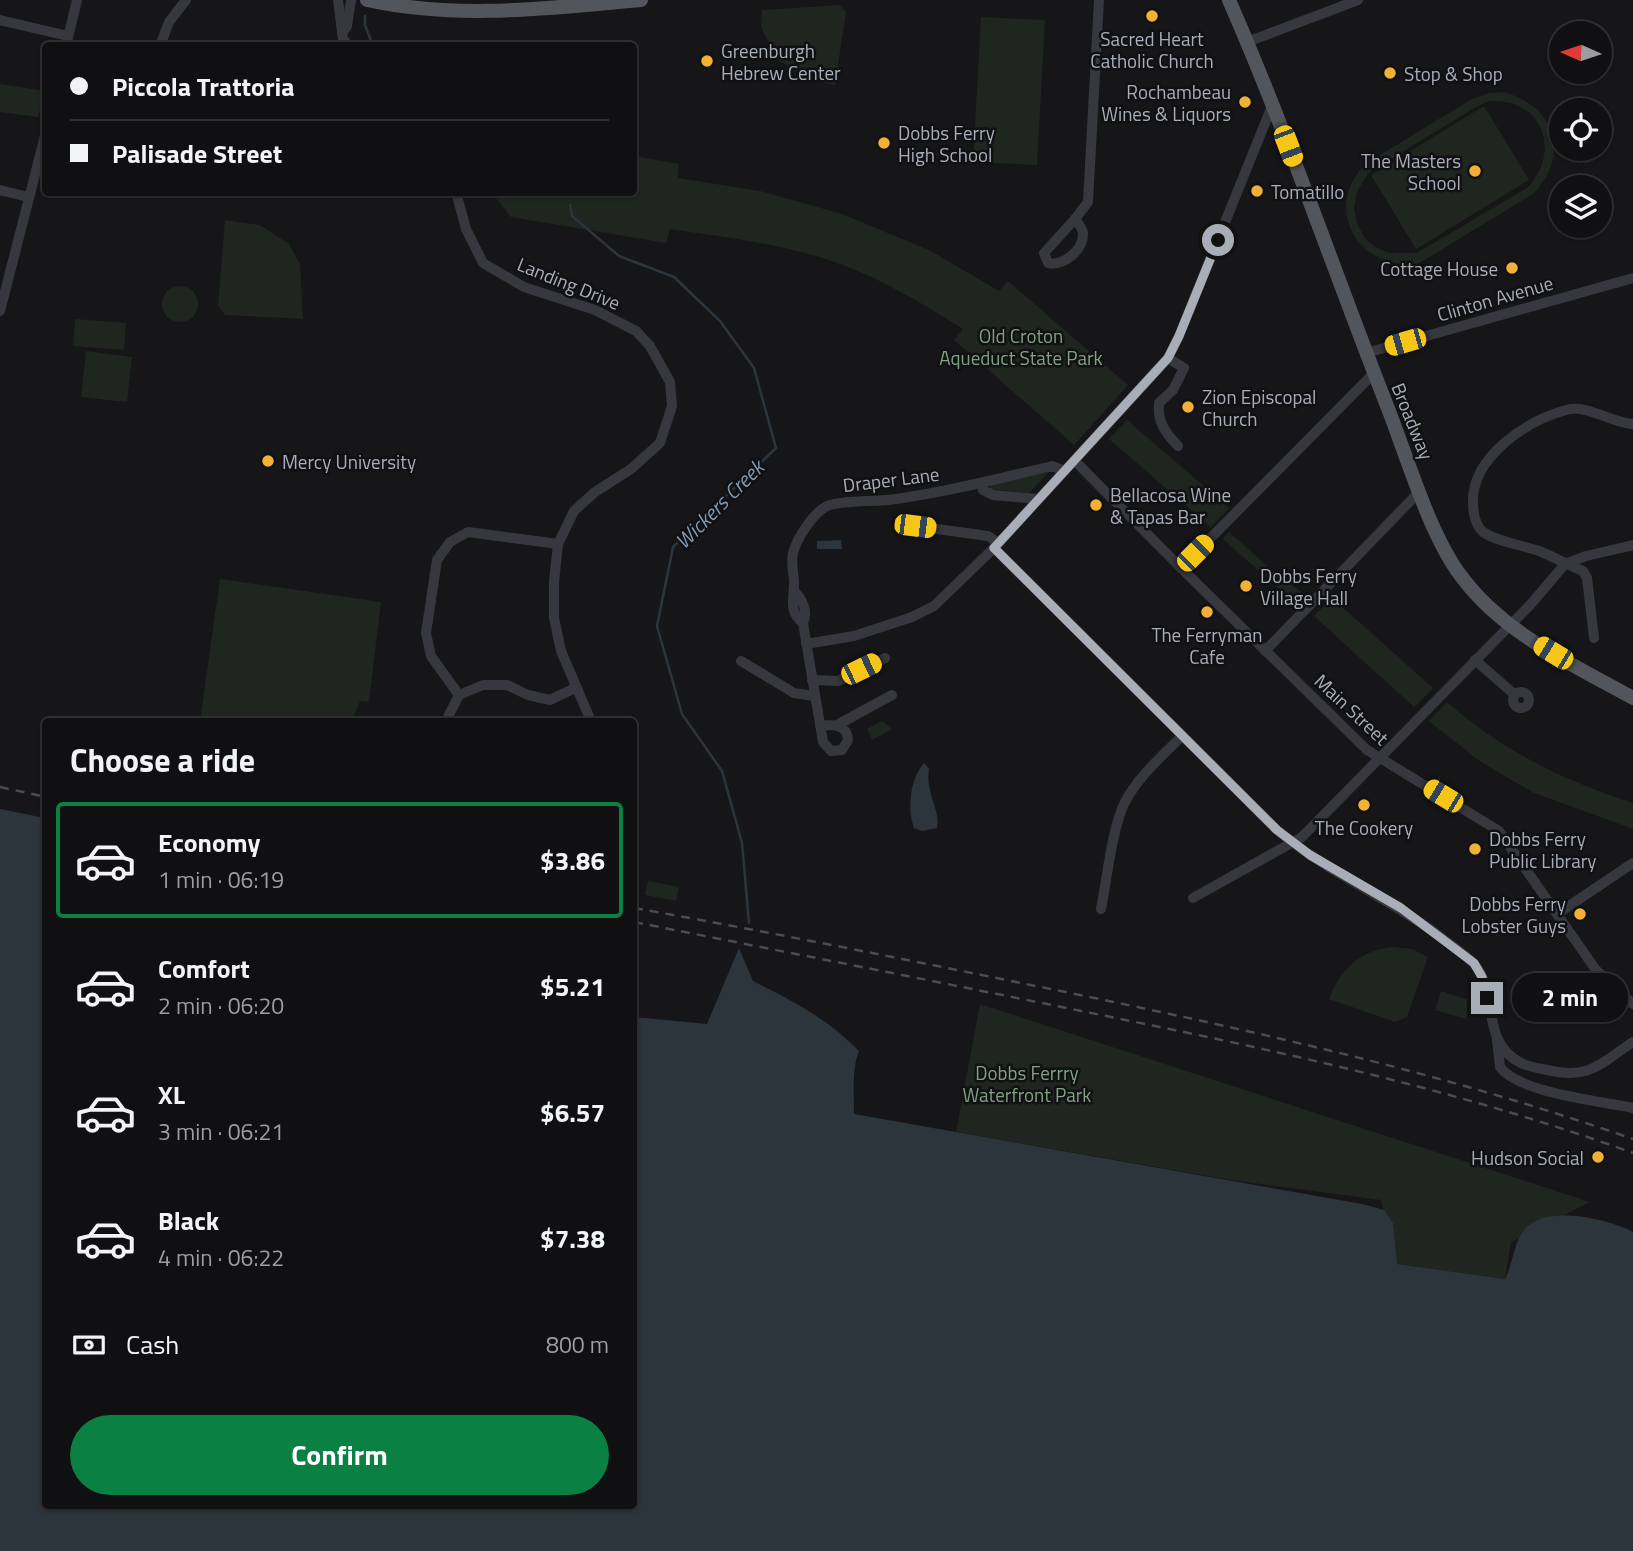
<!DOCTYPE html>
<meta charset="utf-8">
<style>
:root{--surface:#101012;--page:#1e1e20;--text:#f1f3f6;--muted:#9c9d9f;--line:#303032;--accent:#0b8043}
body{margin:0;font-family:"Titillium Web",sans-serif;background:var(--page);color:var(--text);height:100vh;display:flex;flex-direction:column;font-size:26px;white-space:nowrap}
*{box-sizing:border-box;margin:0}
p{font-size:23px;color:var(--muted)}
.icon{flex:none;width:38px;height:38px;fill:none;stroke:currentColor;stroke-width:2;stroke-linecap:round;stroke-linejoin:round}
.map{position:relative;flex:1;overflow:hidden}
.drawer{position:absolute;left:42px;top:718px;width:595px;height:791px;display:flex;flex-direction:column;background:var(--surface);border-radius:7px;box-shadow:0 2px 5px #0004,0 0 0 2px var(--line)}
.drawer>*{flex:none}
.hud{position:absolute;left:42px;top:42px;width:595px;height:154px;border-radius:7px;box-shadow:0 2px 5px #0004,0 0 0 2px var(--line);display:grid;align-content:center;height:154px;padding:0 28px;background:var(--surface)}
.needle{width:46px;rotate:273deg}
.tools{position:absolute;left:1549px;top:21px;display:grid;gap:14px}
.tools a{display:grid;place-items:center;width:63px;height:63px;border-radius:50%;background:var(--surface);box-shadow:0 2px 5px #0004,0 0 0 2px var(--line);font-size:35px}
.end{position:absolute;width:32px;height:32px;margin:-16px;border:9px solid #a8adb8;background:#111;box-shadow:0 0 0 4px #111}
.from{border-radius:50%}
.bubble{position:absolute;height:49px;border-radius:24px;background:var(--surface);box-shadow:0 2px 5px #0004,0 0 0 2px var(--line);font-size:23px;font-weight:700;line-height:49px;text-align:center}
.car{position:absolute;width:21px;height:42px;margin:-21px -10px;border-radius:9px;box-shadow:0 0 5px 2px #0007;background:linear-gradient(#f5c518 24%,#345 0 40%,#f5c518 0 76%,#345 0 86%,#f5c518 0)}
.hud b{display:flex;align-items:center;gap:24px;height:66px;font-size:26px}
.hud b+b{border-top:2px solid var(--line)}
.hud i{width:18px;height:18px;background:var(--text)}
ul{padding:0;list-style:none}
li{display:flex;align-items:center;gap:21px;height:116px;margin:0 14px 10px;padding:0 14px;border:4px solid transparent;border-radius:7px}
li div{flex:1}
li b{display:block;font-size:26px}
li em{font-style:normal;font-weight:700}
li.active{border-color:var(--accent)}
li>.icon{width:63px;height:63px;stroke-width:1.5}
h2{padding:0 28px;font-size:32px;line-height:84px}
.pay{display:flex;align-items:center;gap:18px;height:77px;padding:0 28px;font-size:26px}
.pay p{margin-inline-start:auto}
.cta{display:flex;gap:14px;margin-top:auto;padding:14px 28px}
.cta a{flex:1;height:80px;border-radius:42px;background:var(--accent);color:#fff;font-size:28px;font-weight:700;line-height:80px;text-align:center}
.map>svg:first-child{display:block}
.green{fill:#1e261f;fill-rule:evenodd}
.water{fill:#2c353c}
.lines{fill:none;stroke-linecap:round;stroke-linejoin:round}
.stream{stroke:#2c353c;stroke-width:2.5}
.minor{stroke:#37383d;stroke-width:10}
.major{stroke:#53555c;stroke-width:14}
.rail{stroke:#4a4c52;stroke-width:2.5;stroke-dasharray:9 7;stroke-linecap:butt}
.route{stroke:#a8adb8;stroke-width:9}
.poi-dot{fill:#f2b134;stroke:#111113;stroke-width:2.5}
.labels{text-anchor:middle;dominant-baseline:central;stroke-width:5;stroke-linejoin:round;paint-order:stroke}
.poi-label{font-size:19px;fill:#a8adb8;stroke:#111113;text-anchor:start}
.street-label{font-size:19px;fill:#a8adb8;stroke:#111113}
.park-label{font-size:19px;fill:#7fa381;stroke:#111113}
.water-label{font-size:21px;font-style:italic;fill:#7f9bb3;stroke:#111113}
</style>
<div class="map">
<svg width="1633" height="1551" viewBox="0 0 1633 1551">
<rect width="100%" height="100%" fill="#161618"/>
<g class="green">
<path d="M 840,5 L 846,12 L 835,85 L 810,80 L 777,59 L 761,27 L 762,10 Z"/>
<path d="M 981,17 L 1045,20 L 1037,165 L 973,162 Z"/>
<path d="M 0,84 L 45,91 L 38,117 L 0,112 Z"/>
<path d="M 1503,92 C 1555,105 1571,155 1533,194 L 1400,275 L 1395,268 L 1401,264 C 1348,258 1327,199 1367,163 L 1472,99 L 1489,93 ZM 1490,101 C 1543,98 1562,152 1527,188 L 1417,253 L 1389,253 L 1375,247 L 1364,237 L 1357,223 L 1354,208 L 1357,192 L 1368,173 L 1476,107 Z"/>
<path d="M 1484,106 L 1529,180 L 1416,249 L 1371,175 Z"/>
<path d="M 634,156 L 679,164 L 678,178 L 760,191 L 842,214 L 931,251 L 999,291 L 1008,281 L 1128,385 L 1074,445 L 954,340 L 963,329 C 920,302 877,276 829,260 C 777,243 723,237 670,229 L 666,243 L 511,217 L 492,193 L 634,192 Z"/>
<path d="M 225,220 L 260,225 L 289,244 L 300,264 L 303,319 L 225,315 L 218,306 Z"/>
<circle cx="180" cy="304" r="18"/>
<path d="M 75,319 L 126,323 L 124,350 L 73,346 Z"/>
<path d="M 86,351 L 132,357 L 127,402 L 81,397 Z"/>
<path d="M 1127,420 L 1229,508 L 1211,527 L 1109,439 Z"/>
<path d="M 1050,471 L 1029,493 L 990,489 L 991,484 Z"/>
<path d="M 1229,532 L 1267,566 L 1304,594 L 1295,603 L 1223,539 Z"/>
<path d="M 220,579 L 381,602 L 369,702 L 360,701 L 352,721 L 200,721 Z"/>
<path d="M 1332,598 L 1433,688 L 1414,707 L 1314,616 Z"/>
<path d="M 1447,702 C 1503,751 1562,780 1633,803 L 1633,829 L 1532,792 L 1478,760 L 1429,721 Z"/>
<path d="M 882,721 L 892,729 L 872,740 L 867,729 Z"/>
<path d="M 648,881 L 679,887 L 676,901 L 645,895 Z"/>
<path d="M 1392,947 L 1412,949 L 1428,957 L 1407,1017 L 1395,1022 L 1329,999 C 1341,969 1359,951 1392,947 Z"/>
<path d="M 1441,991 L 1471,1001 L 1466,1019 L 1435,1010 Z"/>
<path d="M 980,1004 L 1590,1202 L 1511,1242 L 1505,1279 L 1397,1264 L 1381,1200 L 1231,1180 L 956,1132 Z"/>
</g>
<g class="water">
<path d="M 841,540 L 842,549 L 817,549 L 817,541 Z"/>
<path d="M 924,763 L 929,769 C 925,792 941,811 937,828 L 922,831 L 914,828 C 907,808 910,779 924,763 Z"/>
<path d="M 0,809 L 45,818 L 46,1505 L 634,1505 L 634,1017 L 707,1024 L 739,948 L 753,981 C 792,1000 828,1019 859,1051 C 852,1067 854,1095 854,1114 L 1362,1204 L 1384,1210 L 1393,1223 L 1397,1264 L 1505,1279 C 1513,1264 1514,1241 1525,1229 C 1546,1204 1609,1219 1633,1232 L 1633,1551 L 0,1551 Z"/>
</g>
<g class="lines">
<g class="stream">
<path d="M 365,16 L 365,25 L 373,46"/>
<path d="M 570,205 L 572,216 L 619,256 L 674,277 L 720,321 L 754,368 L 776,448 L 673,547 L 657,626 L 682,714 L 722,771 L 742,843 L 749,923"/>
</g>
<g class="minor">
<path d="M 338,0 L 343,39 L 348,46"/>
<path d="M 0,20 L 68,36"/>
<path d="M 342,33 L 347,26 L 351,0"/>
<path d="M 1247,42 L 1358,0"/>
<path d="M 66,46 L 77,0"/>
<path d="M 160,46 L 169,22 L 186,0"/>
<path d="M 0,190 L 28,197"/>
<path d="M 456,192 L 466,229 L 483,263 L 524,287 L 595,310 L 636,331 L 650,346 L 670,382 L 672,406 L 660,443 L 631,469 L 595,492 L 574,511 L 558,544 L 554,582 L 554,618 L 561,651 L 591,721"/>
<path d="M 1075,219 L 1088,202 L 1099,0"/>
<path d="M 1075,219 C 1078,223 1083,229 1083,234 C 1083,251 1063,266 1048,263 L 1044,253 Z"/>
<path d="M 0,311 L 46,132"/>
<path d="M 1366,353 L 1633,278"/>
<path d="M 1168,358 L 1184,368 L 1173,390 L 1159,403 C 1157,422 1165,432 1178,446"/>
<path d="M 1075,461 L 1181,568 L 1367,750 L 1499,831 L 1596,970 L 1633,1004"/>
<path d="M 981,483 L 983,490 L 993,495 L 1038,499"/>
<path d="M 915,526 L 988,536 L 998,543"/>
<path d="M 994,548 L 1277,830 C 1328,873 1390,898 1442,938 C 1453,947 1466,955 1475,965 C 1498,991 1480,1043 1521,1063 C 1529,1067 1538,1068 1547,1070 C 1589,1080 1600,1064 1633,1042"/>
<path d="M 1181,568 L 1374,373"/>
<path d="M 795,592 C 803,600 808,611 803,623"/>
<path d="M 1594,638 L 1587,578 L 1583,571 C 1568,565 1554,557 1539,551 C 1522,545 1498,542 1483,532 C 1475,525 1473,512 1473,502 C 1472,457 1526,421 1566,410 C 1588,404 1611,423 1633,424"/>
<path d="M 806,644 L 854,636 L 912,617 L 934,606 L 994,548 L 1168,358 L 1179,336 L 1272,106"/>
<path d="M 1265,651 L 1420,491"/>
<path d="M 1475,660 L 1514,694"/>
<path d="M 741,661 L 794,693 L 814,696"/>
<path d="M 812,680 L 838,681 L 885,658"/>
<circle cx="1521" cy="700" r="8"/>
<path d="M 459,695 L 431,656 L 426,633 L 437,560 L 450,542 L 468,532 L 558,544"/>
<path d="M 446,721 L 459,695 L 483,685 L 507,685 L 528,695 L 550,700 L 575,688"/>
<path d="M 821,725 C 834,725 847,724 848,740 L 842,750 L 831,751 L 823,742 L 803,623 C 787,610 795,597 794,580 C 793,571 791,562 793,553 C 797,538 813,513 827,506 C 839,500 879,502 896,499 C 948,492 1000,478 1052,466 L 1065,471"/>
<path d="M 837,725 L 892,695"/>
<path d="M 1193,898 L 1302,837 L 1531,604 L 1565,564 L 1586,556 L 1633,545"/>
<path d="M 1101,909 C 1107,879 1112,828 1125,802 C 1138,777 1162,756 1182,736"/>
<path d="M 1557,914 L 1633,863"/>
<path d="M 1497,1040 L 1500,1067 C 1519,1093 1600,1101 1633,1108"/>
</g>
<g class="major">
<path d="M 367,0 C 458,20 550,8 641,0"/>
<path d="M 1229,0 C 1288,135 1335,274 1389,411 C 1408,460 1430,535 1461,576 C 1504,634 1572,664 1633,698"/>
</g>
<g class="rail">
<path d="M 0,787 L 46,797"/>
<path d="M 634,908 C 781,934 928,964 1075,994 C 1264,1033 1450,1075 1633,1139"/>
<path d="M 634,922 C 791,953 949,984 1106,1016 C 1284,1052 1462,1091 1633,1153"/>
</g>
</g>
<g class="lines">
<path class="route" d="M 1218,240 L 1179,336 L 1168,358 L 994,548 L 1277,830 L 1310,855 L 1401,908 L 1474,963 L 1482,977 L 1487,998"/>
</g>
<g class="poi-dot">
<circle cx="1152" cy="16" r="7"/>
<circle cx="707" cy="61" r="7"/>
<circle cx="1390" cy="73" r="7"/>
<circle cx="1245" cy="102" r="7"/>
<circle cx="884" cy="143" r="7"/>
<circle cx="1475" cy="171" r="7"/>
<circle cx="1257" cy="191" r="7"/>
<circle cx="1512" cy="268" r="7"/>
<circle cx="1188" cy="407" r="7"/>
<circle cx="268" cy="461" r="7"/>
<circle cx="1096" cy="505" r="7"/>
<circle cx="1246" cy="586" r="7"/>
<circle cx="1207" cy="612" r="7"/>
<circle cx="1364" cy="805" r="7"/>
<circle cx="1475" cy="849" r="7"/>
<circle cx="1580" cy="914" r="7"/>
<circle cx="1598" cy="1157" r="7"/>
</g>
<g class="labels">
<g class="poi-label">
<text x="1152" y="38" text-anchor="middle">Sacred Heart<tspan x="1152" dy="22">Catholic Church</tspan></text>
<text x="721" y="50">Greenburgh<tspan x="721" dy="22">Hebrew Center</tspan></text>
<text x="1404" y="73">Stop &amp; Shop</text>
<text x="1231" y="91" text-anchor="end">Rochambeau<tspan x="1231" dy="22">Wines &amp; Liquors</tspan></text>
<text x="898" y="132">Dobbs Ferry<tspan x="898" dy="22">High School</tspan></text>
<text x="1461" y="160" text-anchor="end">The Masters<tspan x="1461" dy="22">School</tspan></text>
<text x="1271" y="191">Tomatillo</text>
<text x="1498" y="268" text-anchor="end">Cottage House</text>
<text x="1202" y="396">Zion Episcopal<tspan x="1202" dy="22">Church</tspan></text>
<text x="282" y="461">Mercy University</text>
<text x="1110" y="494">Bellacosa Wine<tspan x="1110" dy="22">&amp; Tapas Bar</tspan></text>
<text x="1260" y="575">Dobbs Ferry<tspan x="1260" dy="22">Village Hall</tspan></text>
<text x="1207" y="634" text-anchor="middle">The Ferryman<tspan x="1207" dy="22">Cafe</tspan></text>
<text x="1364" y="827" text-anchor="middle">The Cookery</text>
<text x="1489" y="838">Dobbs Ferry<tspan x="1489" dy="22">Public Library</tspan></text>
<text x="1566" y="903" text-anchor="end">Dobbs Ferry<tspan x="1566" dy="22">Lobster Guys</tspan></text>
<text x="1584" y="1157" text-anchor="end">Hudson Social</text>
</g>
<g class="street-label">
<text transform="translate(569 283) rotate(22)">Landing Drive</text>
<text transform="translate(1495 298) rotate(-16)">Clinton Avenue</text>
<text transform="translate(1413 421) rotate(68)">Broadway</text>
<text transform="translate(891 479) rotate(-7)">Draper Lane</text>
<text transform="translate(1352 709) rotate(43)">Main Street</text>
</g>
<g class="park-label">
<text x="1021" y="335">Old Croton<tspan x="1021" dy="22">Aqueduct State Park</tspan></text>
<text x="1027" y="1072">Dobbs Ferrry<tspan x="1027" dy="22">Waterfront Park</tspan></text>
</g>
<g class="water-label">
<text transform="translate(719 504) rotate(-45)">Wickers Creek</text>
</g>
</g>
</svg>
<div class="tools">
<a><svg class="needle" viewBox="-14 -14 28 28"><path d="M0-13l5 13h-10z" fill="#e53935"/><path d="M0 13l5-13h-10z" fill="#9c9d9f"/></svg></a>
<a><svg class="icon" aria-label="locate" viewBox="0 0 24 24"><circle cx="12" cy="12" r="6"/><path d="M12 2v4M12 18v4M2 12h4M18 12h4"/></svg></a>
<a><svg class="icon" aria-label="layers" viewBox="0 0 24 24"><path d="M12 4l9 5-9 5-9-5zM3 14l9 5 9-5"/></svg></a>
</div>
<i class="end from" style="left:1218px;top:240px"></i>
<i class="end" style="left:1487px;top:998px"></i>
<div class="bubble" style="left:1512px;top:973px;width:116px">2 min</div>
<i class="car" style="left:1288px;top:146px;rotate:159deg"></i>
<i class="car" style="left:1405px;top:342px;rotate:254deg"></i>
<i class="car" style="left:915px;top:526px;rotate:97deg"></i>
<i class="car" style="left:1195px;top:553px;rotate:45deg"></i>
<i class="car" style="left:1553px;top:653px;rotate:301deg"></i>
<i class="car" style="left:861px;top:669px;rotate:64deg"></i>
<i class="car" style="left:1443px;top:796px;rotate:301deg"></i>
<div class="hud">
<b><i class="from"></i>Piccola Trattoria</b>
<b><i></i>Palisade Street</b>
</div>
<section class="drawer">
<h2>Choose a ride</h2>
<ul>
<li class="active"><svg class="icon" aria-label="car" viewBox="0 0 24 24"><path d="M5 17H2v-5l4-1 3-4h7l3 4 3 1v5h-3M9 17h6M6 11h13"/><circle cx="7" cy="17" r="2"/><circle cx="17" cy="17" r="2"/></svg><div><b>Economy</b><p>1 min · 06:19</p></div><em>$3.86</em></li>
<li><svg class="icon" aria-label="car" viewBox="0 0 24 24"><path d="M5 17H2v-5l4-1 3-4h7l3 4 3 1v5h-3M9 17h6M6 11h13"/><circle cx="7" cy="17" r="2"/><circle cx="17" cy="17" r="2"/></svg><div><b>Comfort</b><p>2 min · 06:20</p></div><em>$5.21</em></li>
<li><svg class="icon" aria-label="car" viewBox="0 0 24 24"><path d="M5 17H2v-5l4-1 3-4h7l3 4 3 1v5h-3M9 17h6M6 11h13"/><circle cx="7" cy="17" r="2"/><circle cx="17" cy="17" r="2"/></svg><div><b>XL</b><p>3 min · 06:21</p></div><em>$6.57</em></li>
<li><svg class="icon" aria-label="car" viewBox="0 0 24 24"><path d="M5 17H2v-5l4-1 3-4h7l3 4 3 1v5h-3M9 17h6M6 11h13"/><circle cx="7" cy="17" r="2"/><circle cx="17" cy="17" r="2"/></svg><div><b>Black</b><p>4 min · 06:22</p></div><em>$7.38</em></li>
</ul>
<div class="pay"><svg class="icon" aria-label="cash" viewBox="0 0 24 24"><path d="M3 7h18v10H3z"/><circle cx="12" cy="12" r="2"/></svg>Cash<p>800 m</p></div>
<div class="cta"><a>Confirm</a></div>
</section>
</div>
